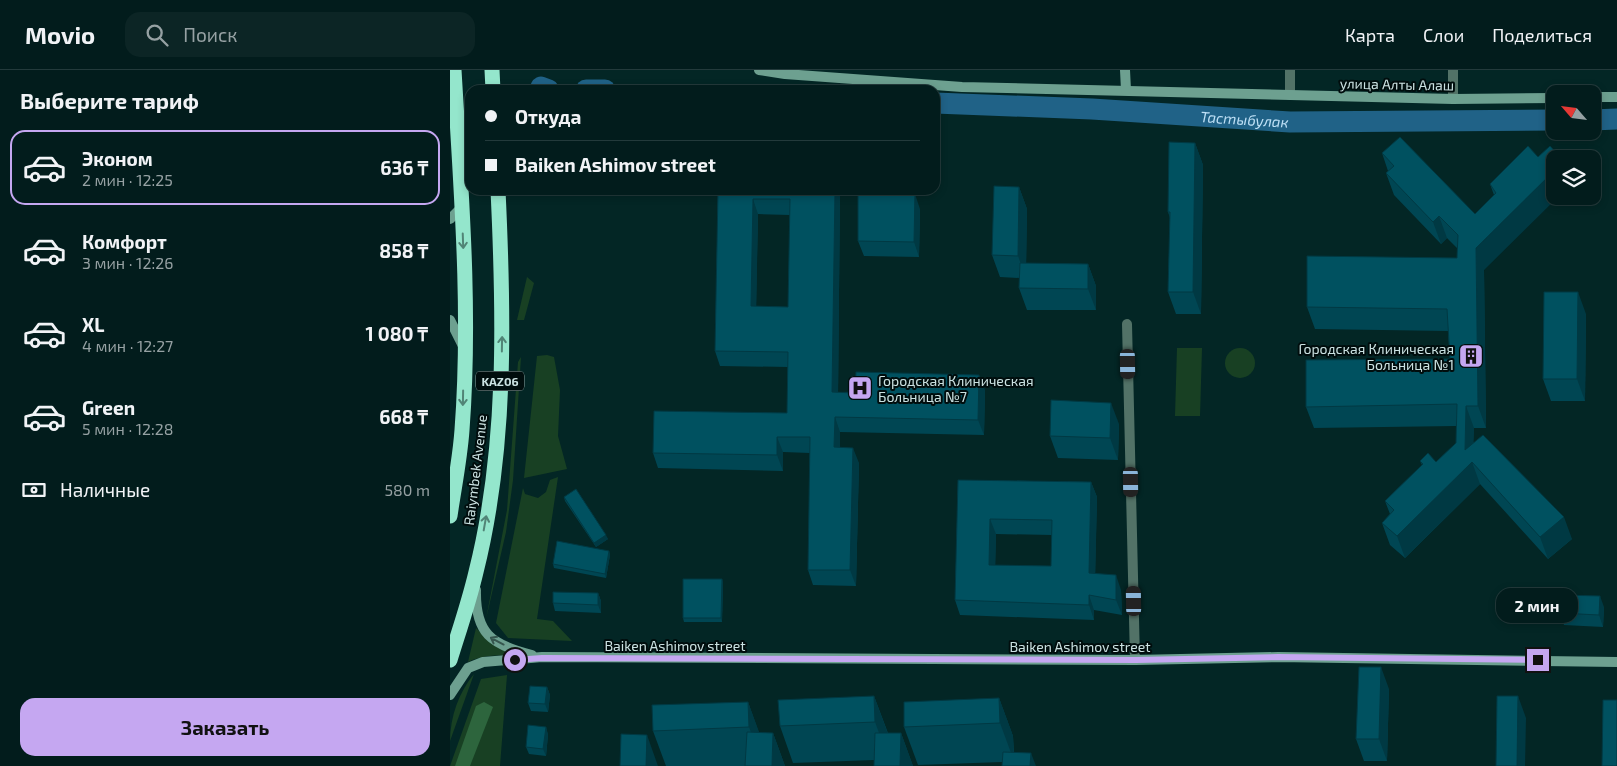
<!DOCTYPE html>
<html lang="ru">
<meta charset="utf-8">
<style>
:root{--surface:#021c1c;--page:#0c2525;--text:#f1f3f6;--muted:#96a1a3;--line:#233a3b;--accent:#c5a7f1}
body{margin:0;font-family:"Exo 2",sans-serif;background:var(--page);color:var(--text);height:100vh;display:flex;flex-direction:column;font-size:19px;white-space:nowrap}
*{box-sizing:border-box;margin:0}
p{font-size:16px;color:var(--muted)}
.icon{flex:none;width:28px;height:28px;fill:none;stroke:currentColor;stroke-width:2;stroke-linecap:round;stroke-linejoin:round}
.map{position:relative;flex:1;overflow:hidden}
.side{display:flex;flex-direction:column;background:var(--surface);width:450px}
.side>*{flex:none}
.top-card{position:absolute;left:15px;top:15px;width:475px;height:110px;border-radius:15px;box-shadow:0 2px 8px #0003,0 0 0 1px var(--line);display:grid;align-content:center;height:110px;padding:0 20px;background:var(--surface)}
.needle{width:32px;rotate:298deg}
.tools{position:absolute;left:1096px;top:15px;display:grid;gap:10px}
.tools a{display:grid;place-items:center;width:55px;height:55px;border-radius:10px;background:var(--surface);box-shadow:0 2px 8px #0003,0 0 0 1px var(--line);font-size:25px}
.end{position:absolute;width:22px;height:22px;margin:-11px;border:6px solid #c5a7f1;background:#111;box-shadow:0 0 0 2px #111}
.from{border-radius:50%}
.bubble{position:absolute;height:35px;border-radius:15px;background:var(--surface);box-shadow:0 2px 8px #0003,0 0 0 1px var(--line);font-size:16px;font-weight:700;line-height:35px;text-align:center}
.car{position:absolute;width:15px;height:30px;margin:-15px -8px;border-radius:6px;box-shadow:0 0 4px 1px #0007;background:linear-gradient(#222 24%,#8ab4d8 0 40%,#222 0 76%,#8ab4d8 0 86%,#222 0)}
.top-card b{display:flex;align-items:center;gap:18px;height:48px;font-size:19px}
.top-card b+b{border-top:1px solid var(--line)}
.top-card i{width:12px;height:12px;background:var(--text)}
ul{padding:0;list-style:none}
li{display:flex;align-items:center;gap:15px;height:75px;margin:0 10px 8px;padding:0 10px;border:2px solid transparent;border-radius:15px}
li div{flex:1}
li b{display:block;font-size:19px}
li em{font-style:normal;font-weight:700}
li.active{border-color:var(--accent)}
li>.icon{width:45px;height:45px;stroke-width:1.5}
h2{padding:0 20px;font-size:22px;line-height:60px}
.pay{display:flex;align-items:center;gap:12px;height:55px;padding:0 20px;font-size:19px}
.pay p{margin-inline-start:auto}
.primary-button{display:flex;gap:10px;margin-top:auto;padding:10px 20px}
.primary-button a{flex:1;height:58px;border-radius:15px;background:var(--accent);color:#111;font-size:20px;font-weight:700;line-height:58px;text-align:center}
header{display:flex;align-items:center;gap:30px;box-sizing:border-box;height:70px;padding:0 25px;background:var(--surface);border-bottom:1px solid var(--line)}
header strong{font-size:24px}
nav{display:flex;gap:28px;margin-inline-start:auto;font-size:18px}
.search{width:350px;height:45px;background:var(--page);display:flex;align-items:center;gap:12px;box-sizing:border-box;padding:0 18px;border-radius:15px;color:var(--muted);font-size:19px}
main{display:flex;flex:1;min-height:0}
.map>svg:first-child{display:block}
.green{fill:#184023}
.forest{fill:#2d653d}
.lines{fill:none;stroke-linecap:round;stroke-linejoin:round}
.river{stroke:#206287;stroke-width:21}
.street{stroke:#527267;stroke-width:10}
.secondary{stroke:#6da090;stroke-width:10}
.highway{stroke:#94e6cc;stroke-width:15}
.wall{fill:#004653;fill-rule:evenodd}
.shaded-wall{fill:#003943}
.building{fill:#005160;stroke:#003943;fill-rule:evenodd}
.oneway{stroke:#518476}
.oneway2{stroke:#36564e}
.route{stroke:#c5a7f1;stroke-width:6}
.labels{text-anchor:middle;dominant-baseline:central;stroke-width:4;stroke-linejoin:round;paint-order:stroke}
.shield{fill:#000d0d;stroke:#8ea2a2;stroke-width:1}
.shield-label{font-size:12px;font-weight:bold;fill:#cbe2e2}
.street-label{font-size:14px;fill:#cbe2e2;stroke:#000d0d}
.poi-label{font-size:14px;fill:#cbe2e2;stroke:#000d0d;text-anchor:end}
.water-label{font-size:15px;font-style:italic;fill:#bddff5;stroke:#000d0d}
</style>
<header>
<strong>Movio</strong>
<div class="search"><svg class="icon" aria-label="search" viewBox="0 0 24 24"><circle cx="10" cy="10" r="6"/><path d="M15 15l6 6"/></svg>Поиск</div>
<nav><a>Карта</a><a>Слои</a><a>Поделиться</a></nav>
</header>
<main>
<section class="side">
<h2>Выберите тариф</h2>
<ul>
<li class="active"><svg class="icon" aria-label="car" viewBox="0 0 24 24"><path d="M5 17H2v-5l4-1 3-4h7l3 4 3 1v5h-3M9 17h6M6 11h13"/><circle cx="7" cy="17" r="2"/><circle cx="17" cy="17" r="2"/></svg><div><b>Эконом</b><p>2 мин · 12:25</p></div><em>636 ₸</em></li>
<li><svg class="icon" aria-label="car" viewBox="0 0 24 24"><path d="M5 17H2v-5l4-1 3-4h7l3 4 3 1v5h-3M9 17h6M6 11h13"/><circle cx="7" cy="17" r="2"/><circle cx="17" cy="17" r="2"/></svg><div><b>Комфорт</b><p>3 мин · 12:26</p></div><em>858 ₸</em></li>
<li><svg class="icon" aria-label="car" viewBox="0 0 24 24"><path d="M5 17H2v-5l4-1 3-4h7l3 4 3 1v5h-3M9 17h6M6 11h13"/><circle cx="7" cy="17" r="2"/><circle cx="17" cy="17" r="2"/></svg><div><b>XL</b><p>4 мин · 12:27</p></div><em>1 080 ₸</em></li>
<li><svg class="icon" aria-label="car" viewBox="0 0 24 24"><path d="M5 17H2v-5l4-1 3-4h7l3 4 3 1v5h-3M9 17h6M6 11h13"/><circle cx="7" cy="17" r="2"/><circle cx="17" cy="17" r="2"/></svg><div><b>Green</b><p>5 мин · 12:28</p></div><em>668 ₸</em></li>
</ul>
<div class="pay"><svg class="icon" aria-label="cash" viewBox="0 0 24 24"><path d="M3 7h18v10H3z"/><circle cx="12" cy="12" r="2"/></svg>Наличные<p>580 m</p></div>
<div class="primary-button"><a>Заказать</a></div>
</section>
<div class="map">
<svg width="1167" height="696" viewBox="0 0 1167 696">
<rect width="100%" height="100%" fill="#032625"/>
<g class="green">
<path d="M 77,207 L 84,213 L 74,250 L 67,250 Z"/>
<circle cx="790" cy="293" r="15"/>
<path d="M 727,278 L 752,278 L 750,346 L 725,346 Z"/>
<path d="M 97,285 L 104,287 L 110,320 L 108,366 L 117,399 L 74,408 L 87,286 Z"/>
<path d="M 71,287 L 63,410 L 56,462 L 36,549 L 57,440 L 68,292 Z"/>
<path d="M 108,407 L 87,549 L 103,551 L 122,571 L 58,568 L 46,553 L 73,418 L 75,424 L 88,428 L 96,422 L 100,410 Z"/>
<path d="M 26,558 L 38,570 L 72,586 C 55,585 34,584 18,592 Z"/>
<path d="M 24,604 L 0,671 C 0,647 9,622 24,604 Z"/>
<path d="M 57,605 L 50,696 L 0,696 L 31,609 Z"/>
</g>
<path class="forest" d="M 34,632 L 43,637 L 20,696 L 5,696 L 26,636 Z"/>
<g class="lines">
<g class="river">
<path d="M 91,17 L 99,20"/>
<path d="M 136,20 L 155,20"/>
<path id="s1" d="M 485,33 L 642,39 L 840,52 L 1105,50"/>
<path d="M 1142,50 L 1167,49"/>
</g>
<g class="street">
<path d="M 840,0 L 840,25"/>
<path d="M 1003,0 L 1003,29"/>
<path d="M 677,254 L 685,590"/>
</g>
<g class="secondary">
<path d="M 309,0 L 335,4 L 512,17 L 1003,29 L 1105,28"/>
<path d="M 675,0 L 676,20"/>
<path d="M 1142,27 L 1167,27"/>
<path d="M 0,149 L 12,137"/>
<path d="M 0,250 L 14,278"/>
<path d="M 26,520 C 25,563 41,575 82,585"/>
<path d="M 0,625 L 18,598 L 33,592 L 92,587 L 685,590 L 828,587 L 1167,592"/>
</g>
<g class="highway">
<path d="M 42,0 L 43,20"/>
<path d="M 0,446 C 4,418 10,389 12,360 C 21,241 11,119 4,0"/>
<path d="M 0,590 C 9,561 19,532 26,502 C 57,379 54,246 48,120"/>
</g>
</g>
<g class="wall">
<path d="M 745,73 L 753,95 L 751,244 L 726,244 L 718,222 L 720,148 L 718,142 Z"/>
<path d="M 1078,76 L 1034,200 L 1036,358 L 1024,358 L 1023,372 L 1122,469 L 1098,489 L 1030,414 L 955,488 L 940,475 L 932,453 L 940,444 L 935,431 L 972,395 L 970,391 L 986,392 L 1006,373 L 1006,356 L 864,358 L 856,337 L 1000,289 L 998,261 L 865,259 L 857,237 L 1007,188 L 1007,178 L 997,168 L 991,174 L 944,125 L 936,103 L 938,101 L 932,83 L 1025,144 L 1044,125 L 1040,114 Z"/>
<path d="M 569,117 L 577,139 L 576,193 L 638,194 L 646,216 L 646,240 L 577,240 L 569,218 L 570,208 L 550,207 L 542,185 Z"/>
<path d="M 268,120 L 390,120 L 388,322 L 535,320 L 534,365 L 390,362 L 390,378 L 409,393 L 406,516 L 363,515 L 358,500 L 360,383 L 333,382 L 333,401 L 208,398 L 203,383 L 337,343 L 338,297 L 270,296 L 265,281 ZM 308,144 L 340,145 L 338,237 L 306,236 Z"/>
<path d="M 470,139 L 469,187 L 414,186 L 408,171 Z"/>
<path d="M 1136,244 L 1135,331 L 1101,331 L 1093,309 Z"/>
<path d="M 669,354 L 668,390 L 608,388 L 600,366 Z"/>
<path d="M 508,410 L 641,412 L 647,427 L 645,504 L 671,520 L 672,545 L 644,540 L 644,550 L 510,545 L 505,530 ZM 546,464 L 602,465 L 601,496 L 545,495 Z"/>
<path d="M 114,427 L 158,469 L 146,477 L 115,431 Z"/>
<path d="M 159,481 L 160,485 L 156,508 L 104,498 L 103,494 Z"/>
<path d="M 272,509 L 273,513 L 272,552 L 234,552 L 233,548 Z"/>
<path d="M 148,523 L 151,531 L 151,543 L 105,541 L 103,533 Z"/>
<path d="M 1154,537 L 1153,557 L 1114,555 L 1110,543 Z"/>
<path d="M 97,617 L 100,625 L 98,642 L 81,641 L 78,633 Z"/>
<path d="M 939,619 L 937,691 L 914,691 L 906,669 Z"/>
<path d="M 424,626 L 438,663 L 451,663 L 463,696 L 424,696 L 424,690 L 343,693 L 330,656 Z"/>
<path d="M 549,628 L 563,666 L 564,682 L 552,692 L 468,695 L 454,657 Z"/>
<path d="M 298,632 L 309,663 L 323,663 L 335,696 L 216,696 L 203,661 Z"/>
<path d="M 96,657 L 98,665 L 96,686 L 79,684 L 76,677 Z"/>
</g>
<g class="shaded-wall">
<path d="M 745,73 L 753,95 L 751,244 L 743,222 Z"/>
<path d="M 1105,100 L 1105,126 L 1109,126 L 1034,200 L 1036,358 L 1028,336 L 1026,178 Z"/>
<path d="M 569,117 L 577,139 L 576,208 L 568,186 Z"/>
<path d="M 385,120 L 390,120 L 388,338 L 382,322 Z"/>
<path d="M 465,124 L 470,139 L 469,187 L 464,172 Z"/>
<path d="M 303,129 L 308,144 L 306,251 L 301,236 Z"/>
<path d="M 989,146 L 997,168 L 991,174 L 983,152 Z"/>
<path d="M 638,194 L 646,216 L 646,240 L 638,219 Z"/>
<path d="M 1128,222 L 1136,244 L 1135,331 L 1127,309 Z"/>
<path d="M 529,305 L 535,320 L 534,365 L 528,350 Z"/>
<path d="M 661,333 L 669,354 L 668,390 L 660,368 Z"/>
<path d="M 1016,336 L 1024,358 L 1023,394 L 1022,392 L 1030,414 L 955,488 L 947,466 L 1015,380 Z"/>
<path d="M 385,347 L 390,362 L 390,393 L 384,377 Z"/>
<path d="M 327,367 L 333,382 L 333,401 L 327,385 Z"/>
<path d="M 403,378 L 409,393 L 406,516 L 400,500 Z"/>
<path d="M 641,412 L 647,427 L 645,518 L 639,503 Z"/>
<path d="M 1114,447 L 1122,469 L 1098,489 L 1090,467 Z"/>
<path d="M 540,449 L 546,464 L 545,510 L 539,495 Z"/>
<path d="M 156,465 L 158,469 L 146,477 L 144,473 Z"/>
<path d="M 159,481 L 160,485 L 156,508 L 155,504 Z"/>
<path d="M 666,505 L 671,520 L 672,545 L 666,530 Z"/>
<path d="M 272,509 L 273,513 L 272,552 L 271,548 Z"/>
<path d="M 148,523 L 151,531 L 151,543 L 148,535 Z"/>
<path d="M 639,525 L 644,540 L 644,550 L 639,535 Z"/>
<path d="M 1150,526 L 1154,537 L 1153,557 L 1149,545 Z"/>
<path d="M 931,597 L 939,619 L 937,691 L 929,669 Z"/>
<path d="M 97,617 L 100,625 L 98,642 L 95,634 Z"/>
<path d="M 424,626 L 438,664 L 439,690 L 425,652 Z"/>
<path d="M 1068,626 L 1076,648 L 1075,696 L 1067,696 Z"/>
<path d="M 549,628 L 563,666 L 564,691 L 550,653 Z"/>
<path d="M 298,632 L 312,670 L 313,695 L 299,657 Z"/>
<path d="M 96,657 L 98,665 L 96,686 L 93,679 Z"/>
<path d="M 323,663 L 335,696 L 322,696 Z"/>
<path d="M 451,663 L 463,696 L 450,696 Z"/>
<path d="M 197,665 L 208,696 L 196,696 Z"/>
<path d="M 581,683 L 586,696 L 580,696 Z"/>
</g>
<g class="building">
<path d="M 950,67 L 1025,144 L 1046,123 L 1040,114 L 1078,76 L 1088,87 L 1100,76 L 1112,89 L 1105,89 L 1105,100 L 1026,178 L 1028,336 L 1016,336 L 1015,380 L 1033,365 L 1114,447 L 1090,467 L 1022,392 L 947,466 L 932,453 L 944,440 L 935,431 L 973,394 L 970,391 L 978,383 L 986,392 L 1006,373 L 1007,334 L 856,337 L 856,290 L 1000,289 L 997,239 L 857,237 L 857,186 L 1007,188 L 1008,165 L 989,146 L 983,152 L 936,103 L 944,96 L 932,83 Z"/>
<path d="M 719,72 L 745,73 L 743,222 L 718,222 L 720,142 L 718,142 Z"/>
<path d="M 544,116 L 569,117 L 568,186 L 542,185 Z"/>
<path d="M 268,120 L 385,120 L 382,322 L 405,323 L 406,302 L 529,305 L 528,350 L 385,347 L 384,377 L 403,378 L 400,500 L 358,500 L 360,367 L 327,367 L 327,385 L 203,383 L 204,341 L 337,343 L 338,282 L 265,281 ZM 303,129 L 340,129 L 338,237 L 301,236 Z"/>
<path d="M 408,123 L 465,124 L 464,172 L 408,171 Z"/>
<path d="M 570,193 L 638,194 L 638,219 L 569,218 Z"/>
<path d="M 1094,222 L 1128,222 L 1127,309 L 1093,309 Z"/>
<path d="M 601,330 L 661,333 L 660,368 L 600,366 Z"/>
<path d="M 508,410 L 641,412 L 639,503 L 666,505 L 666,530 L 639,525 L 639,535 L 505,530 ZM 540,449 L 602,450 L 601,496 L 539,495 Z"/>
<path d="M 126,419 L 156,465 L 144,473 L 114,427 Z"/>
<path d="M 107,471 L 159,481 L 155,504 L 103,494 Z"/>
<path d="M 233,509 L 272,509 L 271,548 L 233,548 Z"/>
<path d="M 103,522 L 148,523 L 148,535 L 103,533 Z"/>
<path d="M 1111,525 L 1150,526 L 1149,545 L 1110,543 Z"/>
<path d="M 909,597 L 931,597 L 929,669 L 906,669 Z"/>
<path d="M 80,616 L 97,617 L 95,634 L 78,633 Z"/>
<path d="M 424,626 L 425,652 L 330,656 L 328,630 Z"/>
<path d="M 1047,626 L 1068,626 L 1067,696 L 1046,696 Z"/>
<path d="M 549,628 L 550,653 L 454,657 L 454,632 Z"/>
<path d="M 1153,630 L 1167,630 L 1167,696 L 1152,696 Z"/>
<path d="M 298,632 L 299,657 L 203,661 L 202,635 Z"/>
<path d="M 78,655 L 96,657 L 93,679 L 76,677 Z"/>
<path d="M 297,662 L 323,663 L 322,696 L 295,696 Z"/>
<path d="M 425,663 L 451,663 L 450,696 L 424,696 Z"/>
<path d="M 171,664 L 197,665 L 196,696 L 170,696 Z"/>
<path d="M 553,682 L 581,683 L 580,696 L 552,696 Z"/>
</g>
<defs><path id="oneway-shaft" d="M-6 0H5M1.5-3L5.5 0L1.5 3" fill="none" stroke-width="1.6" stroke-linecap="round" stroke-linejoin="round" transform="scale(1.25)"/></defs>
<g class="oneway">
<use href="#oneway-shaft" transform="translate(13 171) rotate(88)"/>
<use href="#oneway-shaft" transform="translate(52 274) rotate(-89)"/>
<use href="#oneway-shaft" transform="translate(13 328) rotate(91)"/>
<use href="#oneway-shaft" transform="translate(35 453) rotate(-80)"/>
</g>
<use class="oneway2" href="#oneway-shaft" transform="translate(47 571) rotate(-152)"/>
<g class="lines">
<path class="route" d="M 65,590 L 92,588 L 686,590 L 828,587 L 1088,590"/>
</g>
<defs>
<symbol id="building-square" viewBox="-11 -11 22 22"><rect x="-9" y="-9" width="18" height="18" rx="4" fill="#c5a7f1" stroke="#000d0d"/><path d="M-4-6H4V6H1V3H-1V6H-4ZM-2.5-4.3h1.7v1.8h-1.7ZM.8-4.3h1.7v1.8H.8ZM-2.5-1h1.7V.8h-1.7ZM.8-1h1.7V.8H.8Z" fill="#111"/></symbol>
<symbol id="hospital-square" viewBox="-11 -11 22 22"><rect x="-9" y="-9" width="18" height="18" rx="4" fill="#c5a7f1" stroke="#000d0d"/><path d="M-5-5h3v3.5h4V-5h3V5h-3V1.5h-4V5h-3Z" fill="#111"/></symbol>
</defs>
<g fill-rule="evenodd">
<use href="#building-square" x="1007" y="272" width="28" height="28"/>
<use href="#hospital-square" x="396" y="304" width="28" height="28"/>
</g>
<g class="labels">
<rect class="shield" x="26" y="301.5" width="48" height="19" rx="4"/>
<g class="shield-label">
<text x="50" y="311">KАZ06</text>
</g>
<g class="street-label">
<text transform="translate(947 14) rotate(1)">улица Алты Алаш</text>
<text transform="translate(25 400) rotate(-83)">Raiymbek Avenue</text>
<text x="225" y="575">Baiken Ashimov street</text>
<text x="630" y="576">Baiken Ashimov street</text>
</g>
<g class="poi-label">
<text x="1004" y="278">Городская Клиническая<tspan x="1004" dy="16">Больница №1</tspan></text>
<text x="428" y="310" text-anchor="start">Городская Клиническая<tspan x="428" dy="16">Больница №7</tspan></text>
</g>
<g class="water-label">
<text stroke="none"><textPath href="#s1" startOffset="310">Тастыбулак</textPath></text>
</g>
</g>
</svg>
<div class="tools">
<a><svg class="needle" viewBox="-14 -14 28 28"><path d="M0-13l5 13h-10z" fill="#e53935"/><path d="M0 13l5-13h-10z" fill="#96a1a3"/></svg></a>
<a><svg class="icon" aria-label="layers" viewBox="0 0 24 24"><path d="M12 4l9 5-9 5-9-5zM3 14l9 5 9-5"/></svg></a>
</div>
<i class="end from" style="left:65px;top:590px"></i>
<i class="end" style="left:1088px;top:590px"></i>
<div class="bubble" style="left:1046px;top:518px;width:82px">2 мин</div>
<i class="car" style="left:678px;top:294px;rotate:179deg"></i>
<i class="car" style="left:681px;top:412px;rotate:179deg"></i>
<i class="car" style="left:684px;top:531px;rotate:359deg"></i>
<div class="top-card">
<b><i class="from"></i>Откуда</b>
<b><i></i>Baiken Ashimov street</b>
</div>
</div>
</main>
